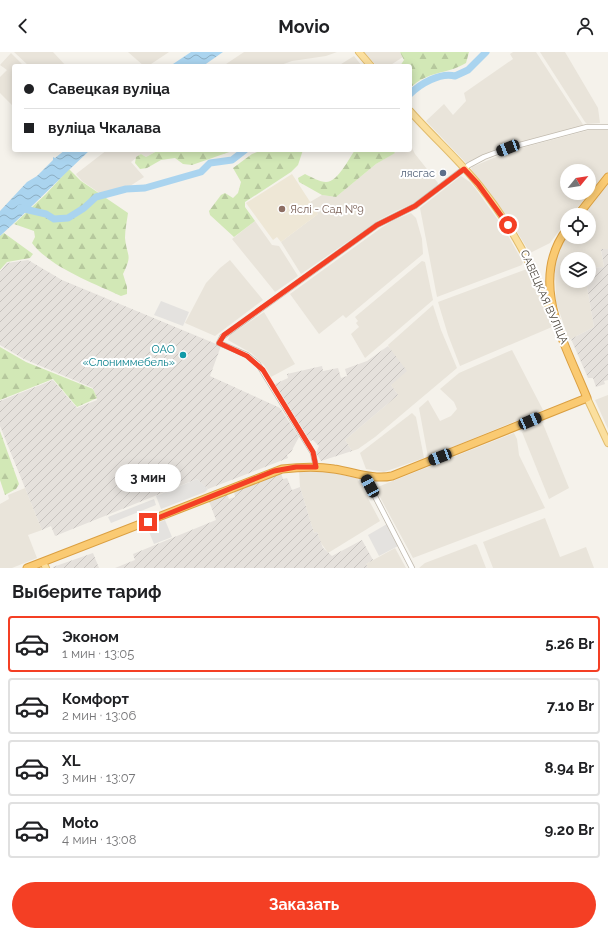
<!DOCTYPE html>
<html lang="ru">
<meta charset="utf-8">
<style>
:root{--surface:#fff;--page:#f6f6f6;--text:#202124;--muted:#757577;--line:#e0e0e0;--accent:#f43f24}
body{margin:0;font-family:Raleway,sans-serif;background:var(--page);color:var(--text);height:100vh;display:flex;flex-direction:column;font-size:15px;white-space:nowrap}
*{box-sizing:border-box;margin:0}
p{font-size:13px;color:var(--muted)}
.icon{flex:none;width:22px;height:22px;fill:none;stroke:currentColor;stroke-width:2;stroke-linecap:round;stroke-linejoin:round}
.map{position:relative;height:516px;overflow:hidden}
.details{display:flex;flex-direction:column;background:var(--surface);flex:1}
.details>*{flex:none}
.banner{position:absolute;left:12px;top:12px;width:400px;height:88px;border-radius:4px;box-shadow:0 2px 10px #0003;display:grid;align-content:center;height:88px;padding:0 12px;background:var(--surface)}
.needle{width:26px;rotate:60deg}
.tools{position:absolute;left:560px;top:112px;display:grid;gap:8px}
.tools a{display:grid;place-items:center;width:36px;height:36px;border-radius:50%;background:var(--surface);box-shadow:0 2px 10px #0003;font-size:20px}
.end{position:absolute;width:18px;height:18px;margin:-9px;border:5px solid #f43f24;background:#fff;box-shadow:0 0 0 2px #fff}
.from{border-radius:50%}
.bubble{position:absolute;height:28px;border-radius:14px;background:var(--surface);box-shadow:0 2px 10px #0003;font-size:13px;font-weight:700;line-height:28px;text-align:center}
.car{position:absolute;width:12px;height:24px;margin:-12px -6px;border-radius:5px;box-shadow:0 0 3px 1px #0007;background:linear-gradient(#222 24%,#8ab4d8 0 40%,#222 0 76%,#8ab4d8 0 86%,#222 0)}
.banner b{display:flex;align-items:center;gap:14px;height:38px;font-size:15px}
.banner b+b{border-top:1px solid var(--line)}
.banner i{width:10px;height:10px;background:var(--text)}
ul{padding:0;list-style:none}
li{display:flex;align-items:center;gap:12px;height:56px;margin:0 8px 6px;padding:0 4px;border:2px solid var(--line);border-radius:4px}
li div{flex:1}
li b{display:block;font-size:15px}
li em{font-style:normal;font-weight:700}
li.on{border-color:var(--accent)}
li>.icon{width:36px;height:36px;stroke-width:1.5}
h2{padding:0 12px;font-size:18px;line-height:48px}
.primary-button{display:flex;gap:8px;margin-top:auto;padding:8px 12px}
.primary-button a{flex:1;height:46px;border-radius:24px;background:var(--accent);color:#fff;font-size:16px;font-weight:700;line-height:46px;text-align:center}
header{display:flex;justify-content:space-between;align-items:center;height:52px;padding:0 12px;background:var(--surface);font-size:18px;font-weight:700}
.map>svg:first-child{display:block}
.residential{fill:#e9e4da;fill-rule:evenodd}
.industrial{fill:url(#industrial-furrows)}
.education{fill:#eee7d6}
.forest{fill:url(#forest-firs)}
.parking{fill:#e4e2df}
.water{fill:url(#water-waves)}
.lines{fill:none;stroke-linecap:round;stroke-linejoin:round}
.river{stroke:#aad4ef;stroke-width:7}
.minor-casing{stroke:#c1baae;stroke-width:6}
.major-casing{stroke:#e1bc6d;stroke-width:8}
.highway-casing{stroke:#da9f41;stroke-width:9}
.minor{stroke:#fff;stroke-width:4.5}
.major{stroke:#fbdf9e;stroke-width:6}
.highway{stroke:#faca72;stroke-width:7}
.route{stroke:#f43f24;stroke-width:5}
.service-dot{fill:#5c6f8a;stroke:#fff;stroke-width:1.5}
.education-dot{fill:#8d6e63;stroke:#fff;stroke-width:1.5}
.culture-dot{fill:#0f9aa8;stroke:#fff;stroke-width:1.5}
.labels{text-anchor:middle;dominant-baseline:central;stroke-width:4;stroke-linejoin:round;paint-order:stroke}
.service-label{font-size:11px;fill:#4e5e75;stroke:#fff;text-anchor:end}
.education-label{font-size:11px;fill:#785e54;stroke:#fff;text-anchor:start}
.street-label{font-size:11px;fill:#494339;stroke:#fff}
.culture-label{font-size:11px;fill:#0d838f;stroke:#fff;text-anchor:end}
</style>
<header><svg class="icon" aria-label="back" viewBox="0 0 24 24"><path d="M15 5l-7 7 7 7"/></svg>Movio<svg class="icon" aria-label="person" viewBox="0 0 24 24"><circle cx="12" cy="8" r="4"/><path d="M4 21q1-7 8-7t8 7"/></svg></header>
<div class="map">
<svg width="608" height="516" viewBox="0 0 608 516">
<defs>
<pattern id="industrial-furrows" width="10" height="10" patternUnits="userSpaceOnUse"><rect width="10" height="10" fill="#e5e1dc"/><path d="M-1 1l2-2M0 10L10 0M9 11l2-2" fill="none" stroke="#c6c2be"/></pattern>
<pattern id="forest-firs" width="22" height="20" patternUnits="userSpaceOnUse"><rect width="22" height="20" fill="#d2e8b6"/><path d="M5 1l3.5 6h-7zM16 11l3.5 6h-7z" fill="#b6c89d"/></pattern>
<pattern id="water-waves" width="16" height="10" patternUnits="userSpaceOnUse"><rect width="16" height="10" fill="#aad4ef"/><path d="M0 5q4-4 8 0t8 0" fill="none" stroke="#8caec3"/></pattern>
</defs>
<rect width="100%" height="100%" fill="#f5f2eb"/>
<g class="residential">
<path d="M 14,0 L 53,0 L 66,14 L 29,14 Z"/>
<path d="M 128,0 L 169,0 L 148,14 L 144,14 Z"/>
<path d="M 244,0 L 337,0 L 326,4 L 292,9 L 278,14 L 223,14 Z"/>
<path d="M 364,0 L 400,0 L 403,5 L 389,14 L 377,14 Z"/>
<path d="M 513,0 L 536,0 L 584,74 L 500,95 L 466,111 L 426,69 L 444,52 L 453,63 L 466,49 L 464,41 L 513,7 L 510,2 Z"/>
<path d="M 540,0 L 565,0 L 598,56 L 600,71 L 587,72 L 585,70 Z"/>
<path d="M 11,1 L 24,14 L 14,14 L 14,55 L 0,41 L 0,25 L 7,18 L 0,13 Z"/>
<path d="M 354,4 L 362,14 L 338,14 Z"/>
<path d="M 593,77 L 608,77 L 608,120 L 571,163 L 567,163 L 567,168 L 550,191 L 530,201 L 511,170 L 471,117 L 472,115 L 510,99 ZM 567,119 L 589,119 L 589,141 L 567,141 Z"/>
<path d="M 410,92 L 415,102 L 438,131 L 437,134 L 414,151 L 394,160 L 379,168 L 301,222 L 281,190 L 318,162 L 310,150 L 322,143 L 336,145 L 376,112 L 399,98 L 410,98 Z"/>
<path d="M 107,98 L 159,98 L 146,105 L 141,102 L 131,110 L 144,125 L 130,134 L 101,142 L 82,129 L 76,122 Z"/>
<path d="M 461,124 L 470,130 L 478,140 L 503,175 L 523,210 L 522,213 L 437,245 L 420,156 Z"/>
<path d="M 608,131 L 608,197 L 601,198 L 604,215 L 589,216 L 589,207 L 567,207 L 567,229 L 586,229 L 594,275 L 569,288 L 556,250 L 555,213 L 557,201 L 567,183 L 567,185 L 589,185 L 589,163 L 581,163 Z"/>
<path d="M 411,161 L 416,166 L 422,187 L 423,202 L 346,266 L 343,263 L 319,282 L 290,242 L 381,176 L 394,168 Z"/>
<path d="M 255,169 L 272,193 L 279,194 L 298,224 L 275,240 L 232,187 Z"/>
<path d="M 230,208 L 263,248 L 215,284 L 185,271 L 206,231 L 220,216 Z"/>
<path d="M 422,209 L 425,210 L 433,248 L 365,306 L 351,282 L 359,275 L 356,271 L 358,269 L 355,265 Z"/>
<path d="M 527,217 L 552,275 L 460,314 L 448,283 L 438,250 Z"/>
<path d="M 433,253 L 441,278 L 457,316 L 375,385 L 358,397 L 352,399 L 345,388 L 398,343 L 391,333 L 391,299 L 388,293 Z"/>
<path d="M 264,260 L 295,312 L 271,325 L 264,313 L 251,301 L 228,288 L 230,283 Z"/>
<path d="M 512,298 L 543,358 L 428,405 L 419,356 L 428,348 L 440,369 L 451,364 L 457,357 L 454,350 L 440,337 L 459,321 Z"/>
<path d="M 608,343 L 608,377 L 595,348 Z"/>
<path d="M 412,361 L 416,365 L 424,406 L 384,420 L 366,417 L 360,401 Z"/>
<path d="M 543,372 L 569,436 L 549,447 L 522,380 Z"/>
<path d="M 514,381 L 517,387 L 519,403 L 545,456 L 413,506 L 375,436 Z"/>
<path d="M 299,418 L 330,420 L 357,426 L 380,469 L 328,501 L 321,491 L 317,480 L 314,481 L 300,435 Z"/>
<path d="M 25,436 L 42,478 L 28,483 L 37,506 L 12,516 L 0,516 L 0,452 L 9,447 L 8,443 Z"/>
<path d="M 545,466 L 560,505 L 586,495 L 594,516 L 493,516 L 483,490 Z"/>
<path d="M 475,492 L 477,493 L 486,516 L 419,516 L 425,511 Z"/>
<path d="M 395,496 L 406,516 L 368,516 L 366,512 Z"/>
</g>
<g class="industrial">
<path d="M 601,197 L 608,197 L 608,328 L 604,329 L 605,332 L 596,335 L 593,326 L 588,326 L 571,287 L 594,275 L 586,229 L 589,229 L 589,216 L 604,215 Z"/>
<path d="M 28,208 L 62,228 L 221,294 L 210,324 L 280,356 L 299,385 L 291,400 L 287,403 L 288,406 L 208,437 L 197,427 L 55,484 L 51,474 L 42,478 L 0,374 L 0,349 L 53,328 L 77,356 L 97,348 L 93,336 L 24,307 L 0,293 L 0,220 L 7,211 Z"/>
<path d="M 388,294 L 407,319 L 391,333 L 398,343 L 345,388 L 352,399 L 321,409 L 316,401 L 319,394 L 313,388 L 310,389 L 275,332 L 288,326 L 287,322 L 322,314 L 323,319 L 338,316 L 341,326 L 347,324 L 345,317 L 367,309 Z"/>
<path d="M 281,421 L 283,427 L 287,426 L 292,438 L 300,435 L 314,481 L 317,480 L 323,496 L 332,504 L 362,488 L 373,508 L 366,512 L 368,516 L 115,516 L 135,508 L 133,502 L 216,468 L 209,449 L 227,442 L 229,447 L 235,445 L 234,439 Z"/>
<path d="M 93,501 L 99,516 L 53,516 L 53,515 Z"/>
</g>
<path class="education" d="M 292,122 L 318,162 L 281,190 L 277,185 L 273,188 L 246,151 Z"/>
<g class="forest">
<path d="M 400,0 L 469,0 L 466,11 C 446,23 429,18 410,36 L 410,14 L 400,14 L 404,8 Z"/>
<path d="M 159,98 L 235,98 L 192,113 L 183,112 L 175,106 L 161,108 L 147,116 L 140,117 L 135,111 L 136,105 L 141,102 L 146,105 Z"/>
<path d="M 262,98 L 303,98 L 298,113 L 291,120 L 245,150 L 245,155 L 255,169 L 234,185 L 210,163 L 209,159 L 221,143 L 225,141 L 233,146 L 238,141 L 241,130 L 233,116 L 252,102 Z"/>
<path d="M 355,98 L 393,98 L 395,101 L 376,112 L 336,145 L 322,143 L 299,130 L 298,126 L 305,122 C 311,125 320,130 326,130 C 338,130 349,106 355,98 Z"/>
<path d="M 69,117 L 81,129 L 128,161 C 127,169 125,177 125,186 C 127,206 133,201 123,222 L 127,235 L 127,242 L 121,244 C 93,231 50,215 32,191 L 35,185 L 34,179 L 14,172 L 46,142 Z"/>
<path d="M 4,181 L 33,202 L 30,206 L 7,210 L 0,218 L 0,184 Z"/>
<path d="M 0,295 L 26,310 L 93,337 L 97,346 L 77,355 L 53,327 L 0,348 Z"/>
<path d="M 0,379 L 19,432 L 16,437 L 5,443 L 0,428 Z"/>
</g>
<g class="parking">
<path d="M 161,249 L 189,260 L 183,274 L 154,263 Z"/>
<path d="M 197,427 L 208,437 L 205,440 L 161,457 L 156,444 Z"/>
<path d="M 154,447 L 156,453 L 111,471 L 108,465 Z"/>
<path d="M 165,468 L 172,485 L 154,492 L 147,475 Z"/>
<path d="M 387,472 L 398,494 L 379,504 L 368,483 Z"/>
</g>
<g class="water">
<path d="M 191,0 L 223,0 L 203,14 L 170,14 Z"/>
<path d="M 65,98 L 90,98 C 60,126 31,156 0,184 L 0,159 L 27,130 L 37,124 L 53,108 L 53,105 L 55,106 Z"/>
</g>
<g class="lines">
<g class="river">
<path d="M 410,42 C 420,32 440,20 455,24 L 468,18 L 486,0"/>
<path d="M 20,156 L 46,162 L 54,167 L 68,166 L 84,156 L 96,145 L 126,137 L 145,136 L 201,120 L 210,111 L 232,108 L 245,98"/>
</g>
<defs>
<g id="minor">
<path d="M 316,415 L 313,401 L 258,312 L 247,303 L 219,291 L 222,285 L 377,173 L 415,154 L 469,113 L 484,105 L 508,96 L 587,75 L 608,75"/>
<path d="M 364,423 L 412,516"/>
</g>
<g id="major">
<path d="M 359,0 L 371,14"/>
<path d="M 410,59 C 432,84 458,107 479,133 C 512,174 532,213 552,262"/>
<path d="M 587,346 L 608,391"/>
<path d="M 43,510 L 46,516"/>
</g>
<g id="highway">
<path d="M 578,163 L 608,125"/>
<path d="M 27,516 L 282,417 C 299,415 317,414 334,417 C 354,420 373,428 392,424 L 587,346 C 566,293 527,230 567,177"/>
</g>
</defs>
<use href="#minor" class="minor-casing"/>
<use href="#major" class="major-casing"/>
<use href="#highway" class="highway-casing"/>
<use href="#minor" class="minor"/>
<use href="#major" class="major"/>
<use href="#highway" class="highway"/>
</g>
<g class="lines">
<path class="route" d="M 148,470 L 274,419 L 296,415 L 316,415 L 313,400 L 263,318 L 247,304 L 219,291 L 224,283 L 377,173 L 415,154 L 464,117 L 478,132 L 508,173"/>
</g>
<circle class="service-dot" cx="443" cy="121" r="4"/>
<circle class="education-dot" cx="282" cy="157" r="4"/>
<circle class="culture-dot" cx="183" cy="303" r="4"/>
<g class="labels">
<g class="service-label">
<text x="435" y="121">лясгас</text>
</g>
<g class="education-label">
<text x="290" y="157">Яслі - Сад №9</text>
</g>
<g class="street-label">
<text transform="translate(544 245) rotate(66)">САВЕЦКАЯ ВУЛІЦА</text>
</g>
<g class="culture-label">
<text x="175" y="297">ОАО<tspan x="175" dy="13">«Слониммебель»</tspan></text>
</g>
</g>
</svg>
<div class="tools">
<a><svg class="needle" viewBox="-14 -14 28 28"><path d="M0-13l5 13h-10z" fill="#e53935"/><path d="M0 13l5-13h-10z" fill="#757577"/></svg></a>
<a><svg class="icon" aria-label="locate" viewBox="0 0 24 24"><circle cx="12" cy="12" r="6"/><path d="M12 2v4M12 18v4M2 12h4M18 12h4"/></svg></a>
<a><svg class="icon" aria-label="layers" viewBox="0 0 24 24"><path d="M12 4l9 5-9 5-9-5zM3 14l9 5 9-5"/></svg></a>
</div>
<i class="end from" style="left:508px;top:173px"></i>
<i class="end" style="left:148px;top:470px"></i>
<div class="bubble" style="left:115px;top:412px;width:66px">3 мин</div>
<i class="car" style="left:508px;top:96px;rotate:249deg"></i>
<i class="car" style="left:530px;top:369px;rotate:67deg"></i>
<i class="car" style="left:440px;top:405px;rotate:249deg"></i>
<i class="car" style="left:370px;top:434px;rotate:332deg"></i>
<div class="banner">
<b><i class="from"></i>Савецкая вуліца</b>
<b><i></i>вуліца Чкалава</b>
</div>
</div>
<section class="details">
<h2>Выберите тариф</h2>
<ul>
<li class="on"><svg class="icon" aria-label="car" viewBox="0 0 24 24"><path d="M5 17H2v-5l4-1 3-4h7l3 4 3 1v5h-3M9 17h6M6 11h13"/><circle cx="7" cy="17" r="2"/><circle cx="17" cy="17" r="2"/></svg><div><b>Эконом</b><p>1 мин · 13:05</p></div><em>5.26 Br</em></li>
<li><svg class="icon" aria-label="car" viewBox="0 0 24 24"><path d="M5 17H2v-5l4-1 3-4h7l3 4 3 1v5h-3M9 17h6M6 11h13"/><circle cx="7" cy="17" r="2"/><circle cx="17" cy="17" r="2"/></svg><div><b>Комфорт</b><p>2 мин · 13:06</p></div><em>7.10 Br</em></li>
<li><svg class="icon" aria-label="car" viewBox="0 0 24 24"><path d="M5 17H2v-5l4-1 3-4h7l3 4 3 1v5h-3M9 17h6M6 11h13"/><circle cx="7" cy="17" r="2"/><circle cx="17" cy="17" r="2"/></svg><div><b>XL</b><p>3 мин · 13:07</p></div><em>8.94 Br</em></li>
<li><svg class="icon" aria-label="car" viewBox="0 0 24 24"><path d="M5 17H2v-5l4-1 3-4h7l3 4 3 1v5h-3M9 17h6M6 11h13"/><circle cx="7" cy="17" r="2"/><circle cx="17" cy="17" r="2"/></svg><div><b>Moto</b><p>4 мин · 13:08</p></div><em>9.20 Br</em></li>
</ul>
<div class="primary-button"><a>Заказать</a></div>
</section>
